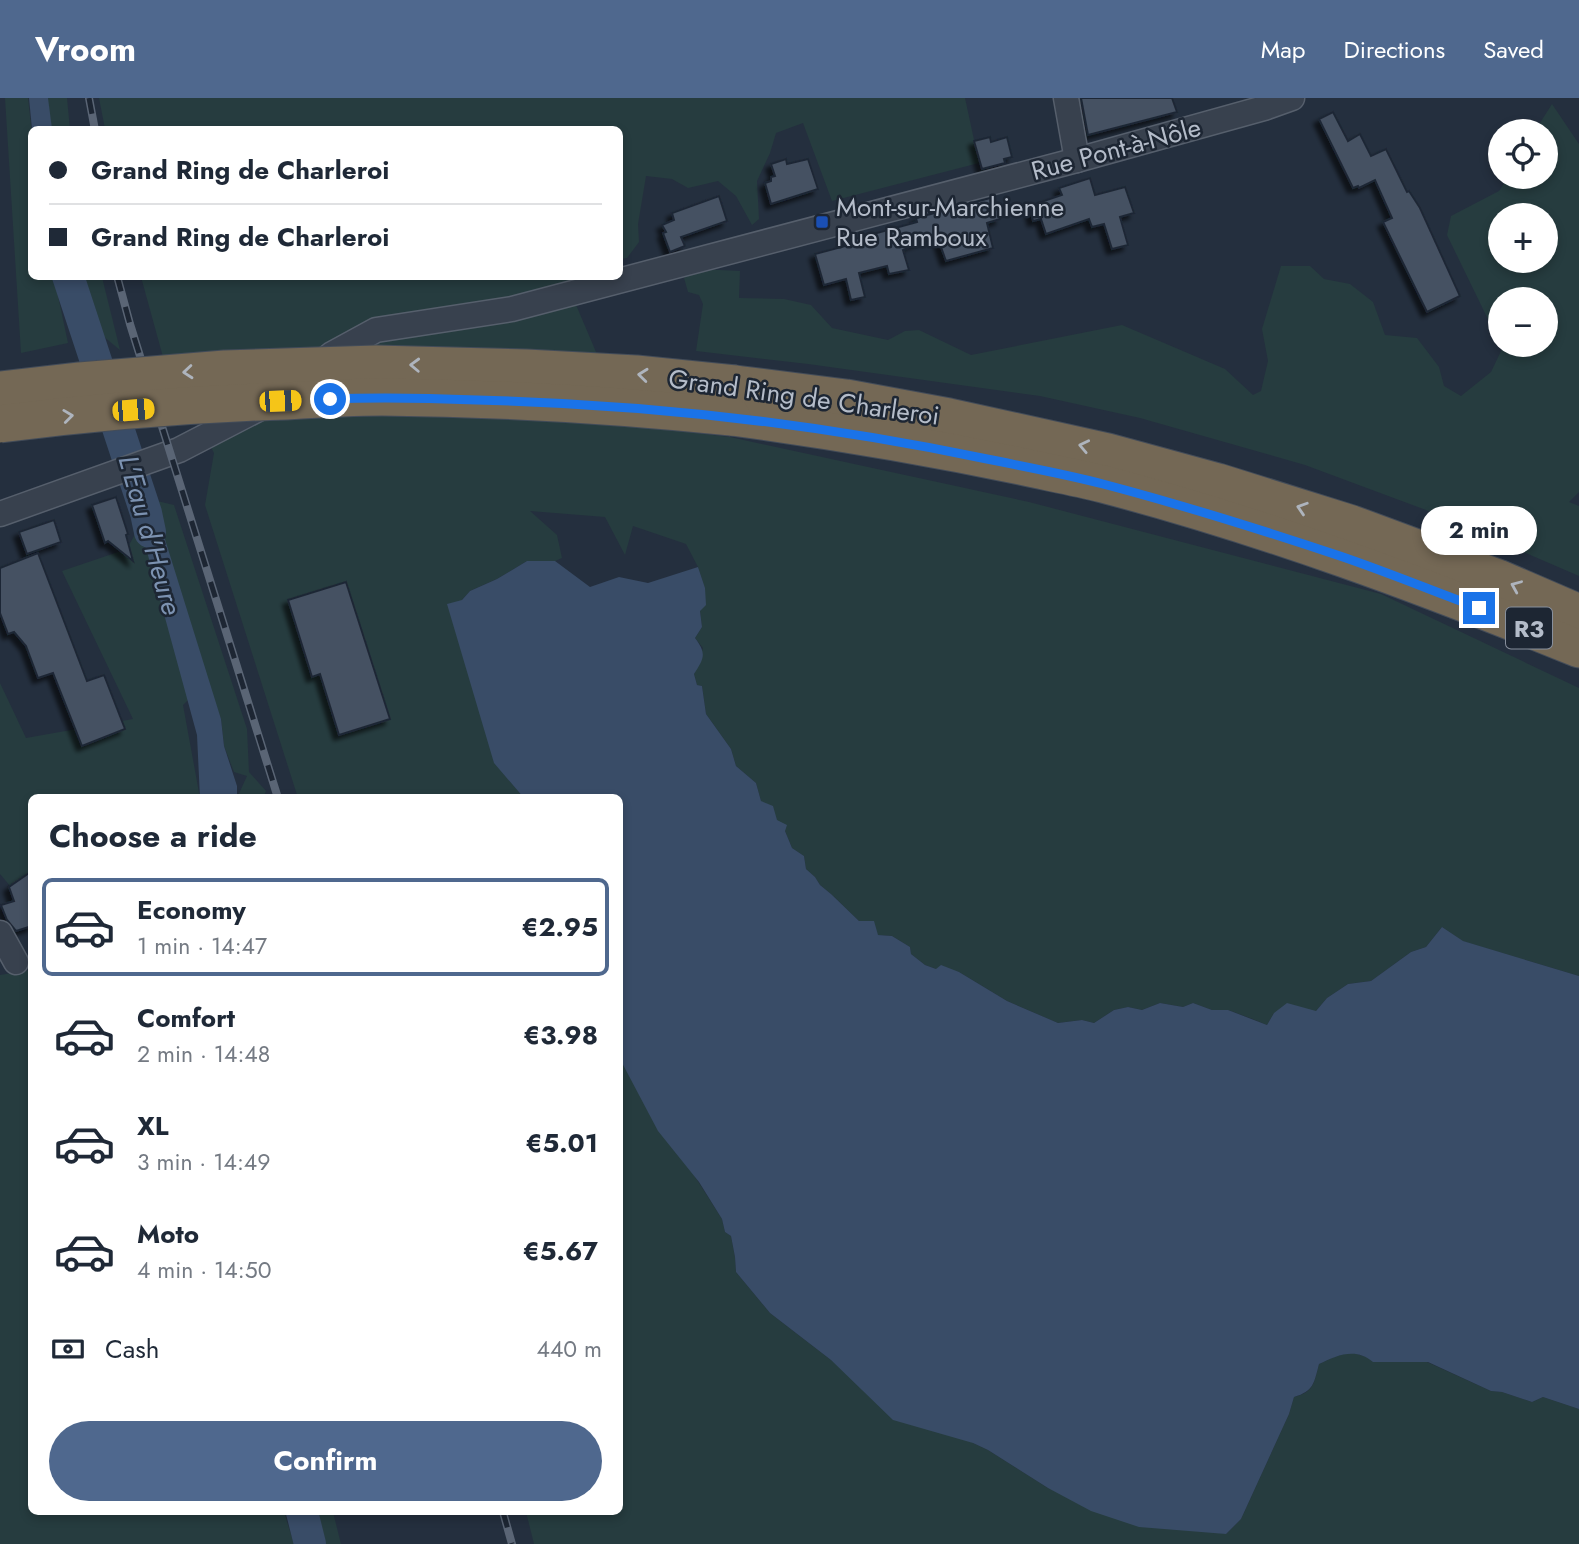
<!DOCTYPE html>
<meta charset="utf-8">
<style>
:root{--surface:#fff;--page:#f2f2f3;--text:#1f2937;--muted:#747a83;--line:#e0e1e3;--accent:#4f688e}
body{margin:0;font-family:Jost,sans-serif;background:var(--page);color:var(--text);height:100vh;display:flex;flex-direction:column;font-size:26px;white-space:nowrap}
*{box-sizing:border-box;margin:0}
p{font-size:23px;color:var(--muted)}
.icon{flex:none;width:38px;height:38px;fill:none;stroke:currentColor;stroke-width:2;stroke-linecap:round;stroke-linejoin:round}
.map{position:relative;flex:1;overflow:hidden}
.sheet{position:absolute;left:28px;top:696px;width:595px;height:721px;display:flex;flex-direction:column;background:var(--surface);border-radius:10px;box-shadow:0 4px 10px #0003}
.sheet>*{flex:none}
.hud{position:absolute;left:28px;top:28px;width:595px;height:154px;border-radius:10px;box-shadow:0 4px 10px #0003;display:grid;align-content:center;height:154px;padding:0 21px;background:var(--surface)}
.buttons{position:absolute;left:1488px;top:21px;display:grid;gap:14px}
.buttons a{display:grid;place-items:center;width:70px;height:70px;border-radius:50%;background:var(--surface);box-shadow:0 4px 10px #0003;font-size:35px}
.end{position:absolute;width:32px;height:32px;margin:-16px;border:9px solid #1a73e8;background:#fff;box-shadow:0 0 0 4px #fff}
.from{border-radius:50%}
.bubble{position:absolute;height:49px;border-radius:24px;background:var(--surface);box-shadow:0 4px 10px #0003;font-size:23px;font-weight:700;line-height:49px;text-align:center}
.car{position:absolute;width:21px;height:42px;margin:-21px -10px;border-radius:9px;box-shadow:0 0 5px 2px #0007;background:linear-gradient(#f5c518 24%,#345 0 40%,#f5c518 0 76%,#345 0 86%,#f5c518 0)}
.hud b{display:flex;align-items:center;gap:24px;height:66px;font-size:26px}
.hud b+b{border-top:2px solid var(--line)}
.hud i{width:18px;height:18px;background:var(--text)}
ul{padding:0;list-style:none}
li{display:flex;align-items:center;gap:21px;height:98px;margin:0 14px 10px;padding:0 7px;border:4px solid transparent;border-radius:10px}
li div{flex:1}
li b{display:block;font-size:26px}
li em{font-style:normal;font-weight:700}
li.selected{border-color:var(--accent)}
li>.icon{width:63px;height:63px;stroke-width:1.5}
h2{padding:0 21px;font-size:32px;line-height:84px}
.pay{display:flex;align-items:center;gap:18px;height:77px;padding:0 21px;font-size:26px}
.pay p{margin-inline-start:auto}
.button{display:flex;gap:14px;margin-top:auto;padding:14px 21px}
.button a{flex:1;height:80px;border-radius:42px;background:var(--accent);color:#fff;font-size:28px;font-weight:700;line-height:80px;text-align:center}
header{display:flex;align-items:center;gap:42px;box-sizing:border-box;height:98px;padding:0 35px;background:var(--accent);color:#fff}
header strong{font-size:33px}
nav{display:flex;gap:38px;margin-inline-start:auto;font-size:24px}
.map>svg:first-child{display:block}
.green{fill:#263c3f;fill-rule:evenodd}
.water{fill:#394c67}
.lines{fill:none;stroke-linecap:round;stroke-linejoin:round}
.river{stroke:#394c67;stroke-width:32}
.building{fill:#455162;stroke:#1f2835;stroke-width:2;filter:url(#shadow)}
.minor-casing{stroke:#565f6c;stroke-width:27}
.highway-casing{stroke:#434c59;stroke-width:39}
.minor{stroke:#38414e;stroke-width:24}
.highway{stroke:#746855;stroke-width:37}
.rail-casing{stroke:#5a6575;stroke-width:8}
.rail{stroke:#1d2633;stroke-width:5;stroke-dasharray:16;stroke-linecap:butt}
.highway-bridge-casing{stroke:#434c59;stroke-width:39;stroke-linecap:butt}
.highway-bridge{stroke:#746855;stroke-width:37}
.oneway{stroke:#aeb4bd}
.route{stroke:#1a73e8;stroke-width:9}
.transit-dot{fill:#1a4fb4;stroke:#1d2633;stroke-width:2.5}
.labels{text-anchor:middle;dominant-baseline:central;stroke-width:5;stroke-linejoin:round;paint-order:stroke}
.shield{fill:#1d2633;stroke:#878f9c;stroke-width:2}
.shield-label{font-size:24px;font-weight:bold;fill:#b4bcc9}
.street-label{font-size:26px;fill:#b4bcc9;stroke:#1d2633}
.poi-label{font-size:26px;fill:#b4bcc9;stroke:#1d2633;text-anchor:start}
.water-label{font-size:28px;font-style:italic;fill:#7c92b1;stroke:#1d2633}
</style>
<header>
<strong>Vroom</strong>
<nav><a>Map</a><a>Directions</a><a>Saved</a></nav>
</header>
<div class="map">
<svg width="1579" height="1446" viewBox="0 0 1579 1446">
<defs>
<filter id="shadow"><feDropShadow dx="-5" dy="5" stdDeviation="2" flood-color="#0009"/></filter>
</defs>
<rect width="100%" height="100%" fill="#242f3e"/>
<g class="green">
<path d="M 5,0 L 28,0 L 32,36 L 32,178 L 54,179 L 68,245 L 21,255 Z"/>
<path d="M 45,0 L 67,0 L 70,31 L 50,31 Z"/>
<path d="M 99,0 L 965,0 L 979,65 L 832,103 L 803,25 L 776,35 L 770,55 L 757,83 L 759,121 L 752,127 L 736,98 L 718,83 L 688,90 L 672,81 L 646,78 L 638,126 L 639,144 L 627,160 L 620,161 L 620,32 L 105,31 Z"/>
<path d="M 1552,6 L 1579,46 L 1579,394 L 1569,404 L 1579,408 L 1579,478 L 1426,412 L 1305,367 L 1140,320 L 1040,298 L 808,266 L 696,253 L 703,206 L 699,197 L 688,194 L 684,180 L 700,171 L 740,173 L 739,200 L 784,201 L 811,207 L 832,230 L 888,242 L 905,233 L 919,232 L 971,257 L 1122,227 L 1225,271 L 1253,297 L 1261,293 L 1268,263 L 1262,231 L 1281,168 L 1310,168 L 1324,181 L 1350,186 L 1373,204 L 1385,237 L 1417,240 L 1439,269 L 1444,288 L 1461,298 L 1491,274 L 1502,251 L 1500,247 L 1545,247 L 1545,201 L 1500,201 L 1500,246 L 1447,137 L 1451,118 L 1499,93 L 1508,79 L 1545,79 L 1545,33 L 1535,33 ZM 1500,117 L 1545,117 L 1545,163 L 1500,163 Z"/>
<path d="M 81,179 L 102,179 L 120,252 L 97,233 Z"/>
<path d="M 141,179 L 613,179 L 571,195 L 627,327 L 730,339 L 1029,404 L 1381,496 L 1579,590 L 1579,878 L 1462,843 L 1442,829 L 1426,849 L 1411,854 L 1371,883 L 1348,886 L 1327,900 L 1316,913 L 1274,915 L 1267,927 L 1250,920 L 1228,912 L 1212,912 L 1193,905 L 1183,909 L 1160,905 L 1142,912 L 1128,909 L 1114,912 L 1094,925 L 1082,922 L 1058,925 L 1007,903 L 959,874 L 936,871 L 925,867 L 911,856 L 910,849 L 892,838 L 878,837 L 859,823 L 831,796 L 820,787 L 815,779 L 806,771 L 804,758 L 792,750 L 785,733 L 761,703 L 756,685 L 736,668 L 731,651 L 706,616 L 702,588 L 697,587 L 694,576 L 703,550 L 695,540 L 702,529 L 700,513 L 705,491 L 698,469 L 686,446 L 633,428 L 625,457 L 605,419 L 530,413 L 557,437 L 562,460 L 555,463 L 527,463 L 497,481 L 470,493 L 462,502 L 494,664 L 524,700 L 298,700 L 205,407 L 214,355 L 163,259 Z"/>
<path d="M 132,397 L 174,407 L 247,631 L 249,674 L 266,693 L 263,700 L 237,700 L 247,678 L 234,674 L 224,648 L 221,621 L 207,583 L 183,607 L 200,700 L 32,700 L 31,790 L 11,789 L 0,776 L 0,585 L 26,640 L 133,621 L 62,473 L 127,451 L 134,438 Z"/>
<path d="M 31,872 L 32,1414 L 284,1414 L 294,1446 L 0,1446 L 0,877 Z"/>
<path d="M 620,961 L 722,1121 L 725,1134 L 731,1138 L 735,1159 L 736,1174 L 770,1215 L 831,1262 L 973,1345 L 988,1352 L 1048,1390 L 1226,1436 L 1241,1421 L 1289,1316 L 1294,1299 C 1314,1294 1314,1285 1319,1266 L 1334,1259 L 1350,1254 L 1367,1259 L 1427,1264 L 1491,1293 L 1502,1294 L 1532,1304 L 1543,1299 L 1579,1311 L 1579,1446 L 534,1446 L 526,1414 L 620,1414 Z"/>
<path d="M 313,1414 L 333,1414 L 341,1446 L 322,1446 Z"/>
</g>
<g class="water">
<path d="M 29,0 L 48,0 L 52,31 L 32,31 Z"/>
<path d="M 59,179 L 79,179 L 93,232 L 77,239 Z"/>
<path d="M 149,390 L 221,621 L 224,648 L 237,688 L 237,700 L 200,700 L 197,637 L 131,395 Z"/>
<path d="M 527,463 L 555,463 L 590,489 L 619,479 L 648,485 L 698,469 L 705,490 L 706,507 L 700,513 L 702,529 L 695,540 C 707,556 704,560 694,576 L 697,587 L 702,588 L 706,616 L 731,651 L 736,668 L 756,685 L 761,703 L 773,708 L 777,722 L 787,727 L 785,733 L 792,750 L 804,758 L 806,771 L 815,779 L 820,787 L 831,796 L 859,823 L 874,823 L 878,837 L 892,838 L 910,849 L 911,856 L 925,867 L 936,871 L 941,867 L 959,874 L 1007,903 L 1058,925 L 1082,922 L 1094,925 L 1114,912 L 1128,909 L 1142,912 L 1160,905 L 1183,909 L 1193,905 L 1212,912 L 1228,912 L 1267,927 L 1274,915 L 1287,905 L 1316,913 L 1327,900 L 1348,886 L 1371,883 L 1411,854 L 1426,849 L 1442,829 L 1463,843 L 1579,878 L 1579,1311 L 1543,1299 L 1532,1304 L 1502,1294 L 1491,1293 L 1428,1264 L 1373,1264 C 1356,1249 1337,1257 1319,1266 C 1314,1285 1314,1293 1294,1299 L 1289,1316 L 1241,1421 L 1226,1436 L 1139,1429 L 1091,1413 L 1048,1390 L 988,1352 L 973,1345 L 893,1322 L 831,1262 L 770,1215 L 736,1174 L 735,1159 L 731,1138 L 725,1134 L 722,1121 L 699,1084 L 658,1033 L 620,961 L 620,700 L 524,700 L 494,665 L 447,506 L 462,502 L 470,493 L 497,481 Z"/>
</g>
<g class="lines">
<g class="river">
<path d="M 68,178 L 146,415 L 150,434"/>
<path d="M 302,1414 L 310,1446"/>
</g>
</g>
<g class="building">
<path d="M 1081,0 L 1172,0 L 1177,14 L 1088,37 Z"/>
<path d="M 1333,14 L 1348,43 L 1360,36 L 1371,58 L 1386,51 L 1407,94 L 1409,93 L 1420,110 L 1460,198 L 1427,214 L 1383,124 L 1392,120 L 1375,82 L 1359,90 L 1358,88 L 1353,90 L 1319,21 Z"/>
<path d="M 990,39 L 991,44 L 1007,39 L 1012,59 L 1004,61 L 1005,65 L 982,71 L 974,43 Z"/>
<path d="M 786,61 L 787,66 L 808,61 L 818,91 L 771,106 L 765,85 L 771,83 L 771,79 L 775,78 L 771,66 Z"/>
<path d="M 1090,80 L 1095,97 L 1125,89 L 1134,115 L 1120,119 L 1128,147 L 1112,151 L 1104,126 L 1092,129 L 1089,121 L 1046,136 L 1041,121 L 1033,123 L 1029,108 L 1062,97 L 1059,90 Z"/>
<path d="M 719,98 L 727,123 L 681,139 L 685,148 L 670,154 L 663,135 L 666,134 L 662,127 L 674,122 L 672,115 Z"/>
<path d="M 994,99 L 1000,121 L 987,125 L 993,150 L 946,163 L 937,138 L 907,147 L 908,150 L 903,152 L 909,172 L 889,176 L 887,168 L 859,175 L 865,199 L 851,202 L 846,181 L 824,187 L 815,156 L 845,148 L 844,144 L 917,124 L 916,120 Z"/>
<path d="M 116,399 L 128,436 L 126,437 L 133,463 L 108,443 L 105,445 L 92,407 Z"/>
<path d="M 54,422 L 61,444 L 27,456 L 19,434 Z"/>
<path d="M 38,455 L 87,583 L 104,577 L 125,631 L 82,648 L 53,575 L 38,580 L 26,548 L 14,534 L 8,536 L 0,515 L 0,470 Z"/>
<path d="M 346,484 L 390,621 L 339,637 L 320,576 L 312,579 L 288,502 Z"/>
<path d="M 32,773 L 32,828 L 16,833 L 7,822 L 1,807 L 14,803 L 9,789 Z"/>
</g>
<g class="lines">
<defs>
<g id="minor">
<path d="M 1066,0 L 1077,62"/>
<path d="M 318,267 L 332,256 L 376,232 L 512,211 L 1077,62 L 1264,10 L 1292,0"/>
<path d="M 0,416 L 179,352 L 264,308"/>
<path d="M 0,835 L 16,864"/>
</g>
<g id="highway">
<path d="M 735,286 L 846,300 L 949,319 L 1108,354 L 1218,384 L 1352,426 L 1498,480 L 1579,515"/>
<path d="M 732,319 C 829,332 924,348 1020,368 C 1047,374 1075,379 1103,386 C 1266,429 1423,487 1579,551"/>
</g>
</defs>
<use href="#minor" class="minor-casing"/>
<use href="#highway" class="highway-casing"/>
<use href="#minor" class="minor"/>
<use href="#highway" class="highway"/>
<defs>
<g id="rail">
<path d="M 89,0 L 95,32"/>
<path d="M 117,178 L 130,226 L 278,700"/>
<path d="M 503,1414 L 512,1446"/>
</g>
</defs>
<use href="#rail" class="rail-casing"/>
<use href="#rail" class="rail"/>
<defs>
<g id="highway-bridge">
<path d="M 0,292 L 80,283 L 225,271 L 376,266 L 526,270 L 636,276 L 735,286"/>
<path d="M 0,326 C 95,314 190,306 286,303 C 318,301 350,299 382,299 C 499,300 615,307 732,319"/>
</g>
</defs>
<use href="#highway-bridge" class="highway-bridge-casing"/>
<use href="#highway-bridge" class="highway-bridge"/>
</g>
<defs><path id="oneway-chevron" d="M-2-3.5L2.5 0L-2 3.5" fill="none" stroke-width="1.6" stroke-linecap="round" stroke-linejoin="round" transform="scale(1.75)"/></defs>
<g class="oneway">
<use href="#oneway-chevron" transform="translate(415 267) rotate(-178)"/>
<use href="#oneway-chevron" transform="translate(188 274) rotate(175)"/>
<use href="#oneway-chevron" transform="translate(643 277) rotate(-174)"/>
<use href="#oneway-chevron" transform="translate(68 318) rotate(-7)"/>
<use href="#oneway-chevron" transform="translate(1084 348) rotate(-168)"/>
<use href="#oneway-chevron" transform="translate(1302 410) rotate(-162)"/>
<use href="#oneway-chevron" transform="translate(1516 488) rotate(-157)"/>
</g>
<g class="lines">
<path class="route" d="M 330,301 C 379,299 428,300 477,302 C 649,306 819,326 987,361 C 1026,369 1065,376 1103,386 C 1183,407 1262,432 1340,458 C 1387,474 1433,493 1479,510"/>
</g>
<rect class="transit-dot" x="815" y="117" width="14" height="14" rx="3.5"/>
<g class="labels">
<rect class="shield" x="1506" y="509.5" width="46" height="41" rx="5"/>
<g class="shield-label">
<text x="1529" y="530">R3</text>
</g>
<g class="street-label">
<text transform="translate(1116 51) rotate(-15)">Rue Pont-à-Nôle</text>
<text transform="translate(804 299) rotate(8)">Grand Ring de Charleroi</text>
</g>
<g class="poi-label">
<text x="836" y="109">Mont-sur-Marchienne<tspan x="836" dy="30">Rue Ramboux</tspan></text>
</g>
<g class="water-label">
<text transform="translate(150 437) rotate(74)">L'Eau d'Heure</text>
</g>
</g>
</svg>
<div class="buttons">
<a><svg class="icon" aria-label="locate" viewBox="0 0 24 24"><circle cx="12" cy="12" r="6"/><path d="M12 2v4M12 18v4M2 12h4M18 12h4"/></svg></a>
<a>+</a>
<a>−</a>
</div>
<i class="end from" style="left:330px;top:301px"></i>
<i class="end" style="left:1479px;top:510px"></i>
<div class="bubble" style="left:1421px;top:408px;width:116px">2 min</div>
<i class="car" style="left:280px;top:303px;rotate:88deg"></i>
<i class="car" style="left:133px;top:312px;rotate:85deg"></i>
<div class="hud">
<b><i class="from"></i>Grand Ring de Charleroi</b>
<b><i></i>Grand Ring de Charleroi</b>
</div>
<section class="sheet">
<h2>Choose a ride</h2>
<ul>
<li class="selected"><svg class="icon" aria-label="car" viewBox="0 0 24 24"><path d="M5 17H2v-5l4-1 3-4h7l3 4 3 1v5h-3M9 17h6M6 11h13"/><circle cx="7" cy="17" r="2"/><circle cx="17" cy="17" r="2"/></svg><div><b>Economy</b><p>1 min · 14:47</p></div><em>€2.95</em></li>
<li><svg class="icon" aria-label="car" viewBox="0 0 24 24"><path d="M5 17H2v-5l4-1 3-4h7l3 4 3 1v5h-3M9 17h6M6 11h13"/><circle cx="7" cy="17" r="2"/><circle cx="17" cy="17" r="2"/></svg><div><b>Comfort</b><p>2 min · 14:48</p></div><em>€3.98</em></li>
<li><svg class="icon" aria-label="car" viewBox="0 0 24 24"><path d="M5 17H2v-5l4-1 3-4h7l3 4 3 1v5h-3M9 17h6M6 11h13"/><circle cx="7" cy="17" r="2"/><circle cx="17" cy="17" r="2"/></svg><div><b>XL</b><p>3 min · 14:49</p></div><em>€5.01</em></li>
<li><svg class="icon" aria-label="car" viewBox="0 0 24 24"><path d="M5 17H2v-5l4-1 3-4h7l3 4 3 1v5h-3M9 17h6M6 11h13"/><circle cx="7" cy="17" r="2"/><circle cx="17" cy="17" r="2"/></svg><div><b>Moto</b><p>4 min · 14:50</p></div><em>€5.67</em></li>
</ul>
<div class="pay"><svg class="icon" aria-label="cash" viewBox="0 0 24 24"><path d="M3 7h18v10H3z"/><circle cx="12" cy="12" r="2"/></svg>Cash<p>440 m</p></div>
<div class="button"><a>Confirm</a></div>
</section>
</div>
